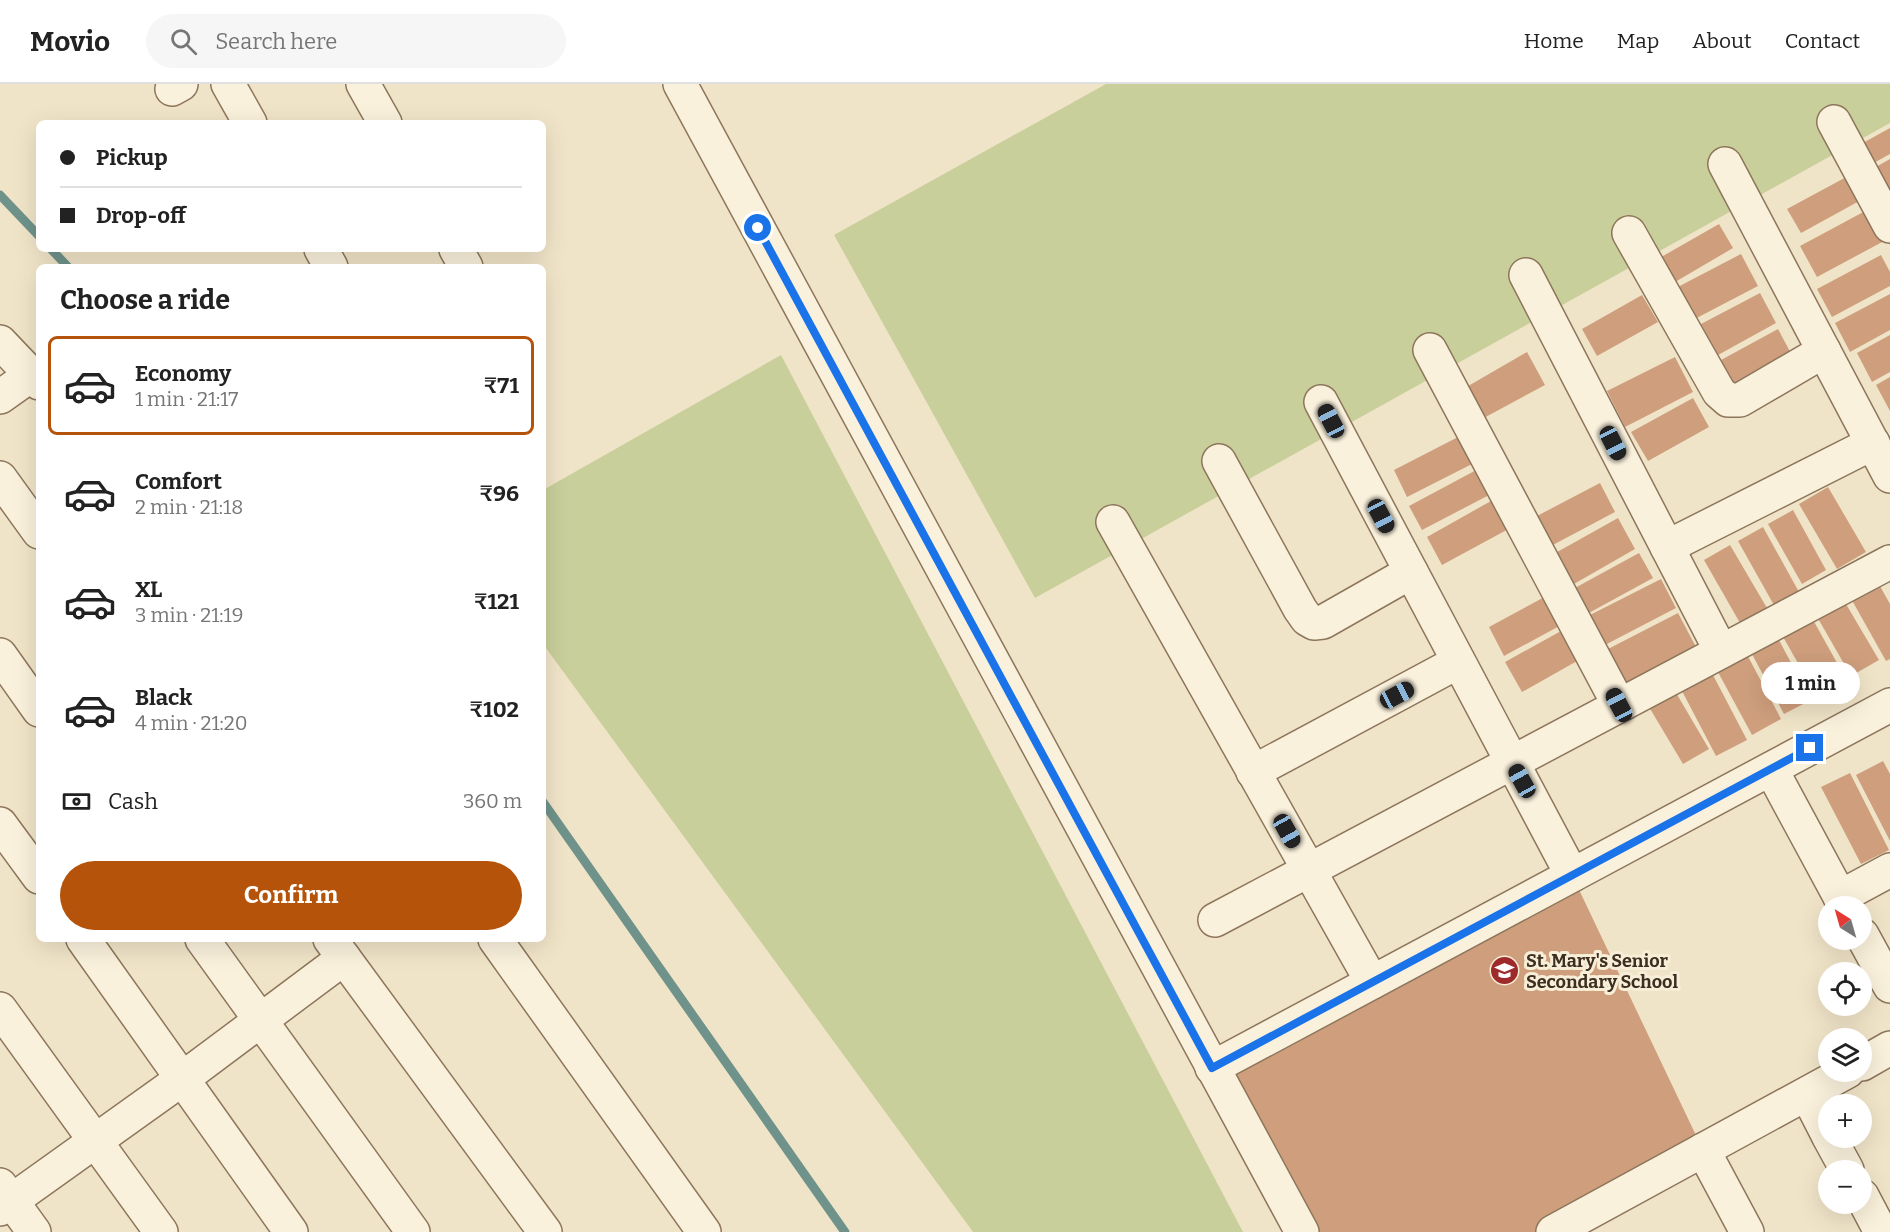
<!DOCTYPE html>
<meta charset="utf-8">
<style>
:root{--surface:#fff;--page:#f6f6f6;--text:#222;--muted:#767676;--line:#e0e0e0;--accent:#b45309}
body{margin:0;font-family:Bitter,serif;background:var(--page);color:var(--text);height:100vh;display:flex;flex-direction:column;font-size:22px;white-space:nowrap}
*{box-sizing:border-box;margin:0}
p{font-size:20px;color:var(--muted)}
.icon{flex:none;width:33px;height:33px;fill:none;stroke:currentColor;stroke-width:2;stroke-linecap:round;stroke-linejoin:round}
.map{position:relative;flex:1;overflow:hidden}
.drawer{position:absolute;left:36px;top:180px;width:510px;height:678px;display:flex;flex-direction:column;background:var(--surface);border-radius:9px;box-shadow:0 6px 24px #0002}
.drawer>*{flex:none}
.hud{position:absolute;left:36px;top:36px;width:510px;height:132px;border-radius:9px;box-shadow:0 6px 24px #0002;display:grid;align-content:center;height:132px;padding:0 24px;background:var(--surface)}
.needle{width:39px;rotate:323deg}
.buttons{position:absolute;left:1818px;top:812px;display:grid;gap:12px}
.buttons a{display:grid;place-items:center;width:54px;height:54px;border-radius:50%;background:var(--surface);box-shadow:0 6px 24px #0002;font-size:30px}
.end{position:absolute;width:27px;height:27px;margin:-14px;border:8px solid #1a73e8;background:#fff;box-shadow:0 0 0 3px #fff}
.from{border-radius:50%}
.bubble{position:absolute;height:42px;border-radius:21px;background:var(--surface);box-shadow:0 6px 24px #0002;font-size:20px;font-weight:700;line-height:42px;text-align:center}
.car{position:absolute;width:18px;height:36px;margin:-18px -9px;border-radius:8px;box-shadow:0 0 4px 2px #0007;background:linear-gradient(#222 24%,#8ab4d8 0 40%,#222 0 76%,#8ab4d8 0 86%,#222 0)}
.hud b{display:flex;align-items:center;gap:21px;height:57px;font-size:22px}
.hud b+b{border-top:2px solid var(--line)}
.hud i{width:15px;height:15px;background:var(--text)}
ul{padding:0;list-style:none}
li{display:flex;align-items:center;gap:18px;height:99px;margin:0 12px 9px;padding:0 12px;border:3px solid transparent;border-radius:9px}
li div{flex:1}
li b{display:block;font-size:22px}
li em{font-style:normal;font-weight:700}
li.selected{border-color:var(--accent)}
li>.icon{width:54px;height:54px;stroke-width:1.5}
h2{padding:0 24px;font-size:27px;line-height:72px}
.pay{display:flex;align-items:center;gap:15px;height:66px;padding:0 24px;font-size:22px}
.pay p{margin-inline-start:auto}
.button{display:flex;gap:12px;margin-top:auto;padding:12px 24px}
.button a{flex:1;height:69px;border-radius:36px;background:var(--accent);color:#fff;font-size:24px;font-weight:700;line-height:69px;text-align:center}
header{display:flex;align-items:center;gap:36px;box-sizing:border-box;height:84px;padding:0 30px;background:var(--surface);border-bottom:2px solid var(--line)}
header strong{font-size:28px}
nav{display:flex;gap:33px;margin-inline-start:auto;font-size:21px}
.search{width:420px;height:54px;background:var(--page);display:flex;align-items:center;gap:15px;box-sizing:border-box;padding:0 21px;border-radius:33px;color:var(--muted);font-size:22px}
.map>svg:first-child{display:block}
.green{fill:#c9cf9b}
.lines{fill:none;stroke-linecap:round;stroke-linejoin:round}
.stream{stroke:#6f938a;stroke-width:9}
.building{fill:#cf9f7d}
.minor-casing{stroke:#8d765c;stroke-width:36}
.minor{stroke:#faf1dc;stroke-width:33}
.route{stroke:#1a73e8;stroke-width:8}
.labels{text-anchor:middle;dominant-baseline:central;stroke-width:6;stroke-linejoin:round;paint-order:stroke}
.poi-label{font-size:18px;font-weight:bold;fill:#3d2e20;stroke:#f7eed8;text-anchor:start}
</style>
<header>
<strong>Movio</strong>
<div class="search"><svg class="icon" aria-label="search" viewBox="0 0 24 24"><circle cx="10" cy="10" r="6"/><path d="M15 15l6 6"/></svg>Search here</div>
<nav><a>Home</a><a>Map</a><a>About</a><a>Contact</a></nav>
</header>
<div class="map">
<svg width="1890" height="1148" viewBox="0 0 1890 1148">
<rect width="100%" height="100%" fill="#f0e4c8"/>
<g class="green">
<path d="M 1106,0 L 1890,0 L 1890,39 L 1035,514 L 834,151 Z"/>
<path d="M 781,271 L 1243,1148 L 973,1148 L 543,560 L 543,406 Z"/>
</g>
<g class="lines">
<g class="stream">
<path d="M 0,111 L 39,152"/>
<path d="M 51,165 L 68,183"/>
<path d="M 543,718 L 845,1148"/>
</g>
</g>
<g class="building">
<path d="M 1890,44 L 1890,70 L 1872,80 L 1861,60 Z"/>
<path d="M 1890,75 L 1890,108 L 1874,84 Z"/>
<path d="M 1850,91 L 1863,115 L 1801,149 L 1787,125 Z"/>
<path d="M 1867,126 L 1884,157 L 1817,193 L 1800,162 Z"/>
<path d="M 1719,140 L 1733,164 L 1670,201 L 1656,176 Z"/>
<path d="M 1741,170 L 1758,202 L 1689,238 L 1672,206 Z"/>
<path d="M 1881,171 L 1890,188 L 1890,202 L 1832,233 L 1817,205 Z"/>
<path d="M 1760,209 L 1776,239 L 1718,271 L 1701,240 Z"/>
<path d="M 1890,210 L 1890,246 L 1850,268 L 1835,239 Z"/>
<path d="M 1642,211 L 1658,238 L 1597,272 L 1582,245 Z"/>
<path d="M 1778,245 L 1794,275 L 1736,305 L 1721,276 Z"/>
<path d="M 1890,251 L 1890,288 L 1872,298 L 1857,269 Z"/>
<path d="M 1527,268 L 1545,301 L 1480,336 L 1463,305 Z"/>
<path d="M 1675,273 L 1693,308 L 1625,343 L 1607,307 Z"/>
<path d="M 1890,293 L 1890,327 L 1876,301 Z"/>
<path d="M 1693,314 L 1709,343 L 1648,377 L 1631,348 Z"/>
<path d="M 1460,352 L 1474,379 L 1407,413 L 1394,386 Z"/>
<path d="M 1480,384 L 1493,409 L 1422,446 L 1409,422 Z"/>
<path d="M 1600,399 L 1615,428 L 1551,462 L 1535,433 Z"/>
<path d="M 1828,403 L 1866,468 L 1837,485 L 1799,420 Z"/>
<path d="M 1498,413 L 1514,442 L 1442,481 L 1427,453 Z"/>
<path d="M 1793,426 L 1826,486 L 1802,500 L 1768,440 Z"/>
<path d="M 1618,434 L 1635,465 L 1567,504 L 1550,472 Z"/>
<path d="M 1763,443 L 1799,508 L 1775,523 L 1738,457 Z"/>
<path d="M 1730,461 L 1767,524 L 1740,539 L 1704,476 Z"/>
<path d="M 1639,469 L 1653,494 L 1587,530 L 1573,505 Z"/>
<path d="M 1661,495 L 1676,524 L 1603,562 L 1588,532 Z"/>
<path d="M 1876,495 L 1890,520 L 1890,575 L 1886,577 L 1849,511 Z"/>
<path d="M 1550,510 L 1565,539 L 1504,572 L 1489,543 Z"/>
<path d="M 1843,515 L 1879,576 L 1851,592 L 1816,531 Z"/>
<path d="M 1678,529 L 1696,563 L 1624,601 L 1606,566 Z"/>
<path d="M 1812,534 L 1846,595 L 1816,611 L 1782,551 Z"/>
<path d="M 1570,542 L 1586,572 L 1522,608 L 1505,578 Z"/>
<path d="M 1772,543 L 1811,616 L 1784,630 L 1745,557 Z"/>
<path d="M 1742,561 L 1781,635 L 1752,651 L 1712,577 Z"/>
<path d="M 1713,591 L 1747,656 L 1716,672 L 1682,607 Z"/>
<path d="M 1675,607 L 1709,665 L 1683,680 L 1649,623 Z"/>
<path d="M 1883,677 L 1890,690 L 1890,757 L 1856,691 Z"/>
<path d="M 1850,689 L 1889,766 L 1861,780 L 1821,703 Z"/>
<path d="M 1572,791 L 1703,1066 L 1544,1148 L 1302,1148 L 1212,984 Z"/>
</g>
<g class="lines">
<defs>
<g id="minor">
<path d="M 228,0 L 250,39"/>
<path d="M 363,0 L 385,39"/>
<path d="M 680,0 L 1302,1148"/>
<path d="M 172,5 L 181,0"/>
<path d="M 1834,38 L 1890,142"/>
<path d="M 1725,80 L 1890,392"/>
<path d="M 1629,149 L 1719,308 L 1728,316 L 1740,316 L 1824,267"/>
<path d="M 321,165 L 331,183"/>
<path d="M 456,165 L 466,183"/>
<path d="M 1526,191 L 1721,567"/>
<path d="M 0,258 L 39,299"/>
<path d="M 1430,266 L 1619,621"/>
<path d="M 0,313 L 31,291"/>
<path d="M 1321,318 L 1572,791"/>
<path d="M 1219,377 L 1300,525 L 1307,535 L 1314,539 L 1323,538 L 1411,488"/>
<path d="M 0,394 L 39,448"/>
<path d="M 1113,438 L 1372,898"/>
<path d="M 1667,463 L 1873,359"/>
<path d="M 0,571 L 39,626"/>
<path d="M 1771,685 L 1845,822"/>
<path d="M 1253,688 L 1458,578"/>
<path d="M 0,740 L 39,793"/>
<path d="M 1840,813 L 1890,786"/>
<path d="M 1215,836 L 1890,478"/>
<path d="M 1862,851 L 1890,902"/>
<path d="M 83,855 L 291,1148"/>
<path d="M 202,855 L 413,1148"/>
<path d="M 330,855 L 545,1148"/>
<path d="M 495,855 L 704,1148"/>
<path d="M 0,925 L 161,1148"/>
<path d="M 1862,980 L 1890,964"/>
<path d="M 1212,984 L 1890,621"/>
<path d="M 1807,1010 L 1828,1051"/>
<path d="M 1829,1053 L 1847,1086"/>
<path d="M 1703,1066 L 1747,1148"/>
<path d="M 0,1101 L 34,1148"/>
<path d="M 1862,1112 L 1881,1148"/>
<path d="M 0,1125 L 182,995 L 344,874"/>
<path d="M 1553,1148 L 1848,987"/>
</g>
</defs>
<use href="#minor" class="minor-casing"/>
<use href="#minor" class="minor"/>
</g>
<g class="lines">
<path class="route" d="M 758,144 L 1212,984 L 1810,664"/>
</g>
<defs>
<symbol id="school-disc" viewBox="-11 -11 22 22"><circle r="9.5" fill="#9e2a2b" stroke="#f7eed8"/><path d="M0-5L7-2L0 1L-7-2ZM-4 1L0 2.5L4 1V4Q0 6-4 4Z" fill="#fff"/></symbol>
</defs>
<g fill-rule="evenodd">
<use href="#school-disc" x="1488" y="870" width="33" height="33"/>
</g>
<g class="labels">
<g class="poi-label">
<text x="1526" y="877">St. Mary's Senior<tspan x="1526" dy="21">Secondary School</tspan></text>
</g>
</g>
</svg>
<div class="buttons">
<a><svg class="needle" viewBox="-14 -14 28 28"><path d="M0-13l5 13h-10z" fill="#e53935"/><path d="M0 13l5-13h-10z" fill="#767676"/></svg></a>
<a><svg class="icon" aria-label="locate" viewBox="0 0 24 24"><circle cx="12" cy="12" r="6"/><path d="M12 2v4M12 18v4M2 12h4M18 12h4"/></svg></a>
<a><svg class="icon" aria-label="layers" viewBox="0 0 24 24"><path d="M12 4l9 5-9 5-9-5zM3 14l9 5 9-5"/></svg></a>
<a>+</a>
<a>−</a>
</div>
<i class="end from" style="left:758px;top:144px"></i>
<i class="end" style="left:1810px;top:664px"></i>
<div class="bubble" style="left:1761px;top:578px;width:99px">1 min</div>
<i class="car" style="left:1331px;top:337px;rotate:332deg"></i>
<i class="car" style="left:1613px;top:359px;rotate:153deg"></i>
<i class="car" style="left:1381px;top:432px;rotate:152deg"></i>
<i class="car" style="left:1397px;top:611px;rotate:62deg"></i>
<i class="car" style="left:1619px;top:621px;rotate:332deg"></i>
<i class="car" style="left:1522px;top:697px;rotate:331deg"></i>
<i class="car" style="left:1287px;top:747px;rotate:151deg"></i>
<div class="hud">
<b><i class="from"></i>Pickup</b>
<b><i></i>Drop-off</b>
</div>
<section class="drawer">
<h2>Choose a ride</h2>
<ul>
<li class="selected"><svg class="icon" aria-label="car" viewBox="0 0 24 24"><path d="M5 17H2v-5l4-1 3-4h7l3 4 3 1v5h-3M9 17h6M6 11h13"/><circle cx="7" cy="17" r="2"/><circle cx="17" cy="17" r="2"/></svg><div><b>Economy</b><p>1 min · 21:17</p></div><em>₹71</em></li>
<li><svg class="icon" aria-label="car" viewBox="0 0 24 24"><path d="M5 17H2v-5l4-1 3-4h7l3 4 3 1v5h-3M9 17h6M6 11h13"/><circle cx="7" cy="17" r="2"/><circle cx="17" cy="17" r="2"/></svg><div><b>Comfort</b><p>2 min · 21:18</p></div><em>₹96</em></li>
<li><svg class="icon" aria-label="car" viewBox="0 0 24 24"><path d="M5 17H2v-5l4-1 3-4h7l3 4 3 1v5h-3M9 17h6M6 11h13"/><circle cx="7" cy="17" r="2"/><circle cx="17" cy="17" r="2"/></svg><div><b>XL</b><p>3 min · 21:19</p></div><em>₹121</em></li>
<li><svg class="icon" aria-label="car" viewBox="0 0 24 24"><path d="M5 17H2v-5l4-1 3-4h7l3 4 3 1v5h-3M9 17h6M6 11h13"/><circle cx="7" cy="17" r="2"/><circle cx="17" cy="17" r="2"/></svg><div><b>Black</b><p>4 min · 21:20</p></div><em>₹102</em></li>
</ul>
<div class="pay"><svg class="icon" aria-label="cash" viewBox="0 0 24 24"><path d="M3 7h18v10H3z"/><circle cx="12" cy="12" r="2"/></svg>Cash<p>360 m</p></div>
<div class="button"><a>Confirm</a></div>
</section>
</div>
